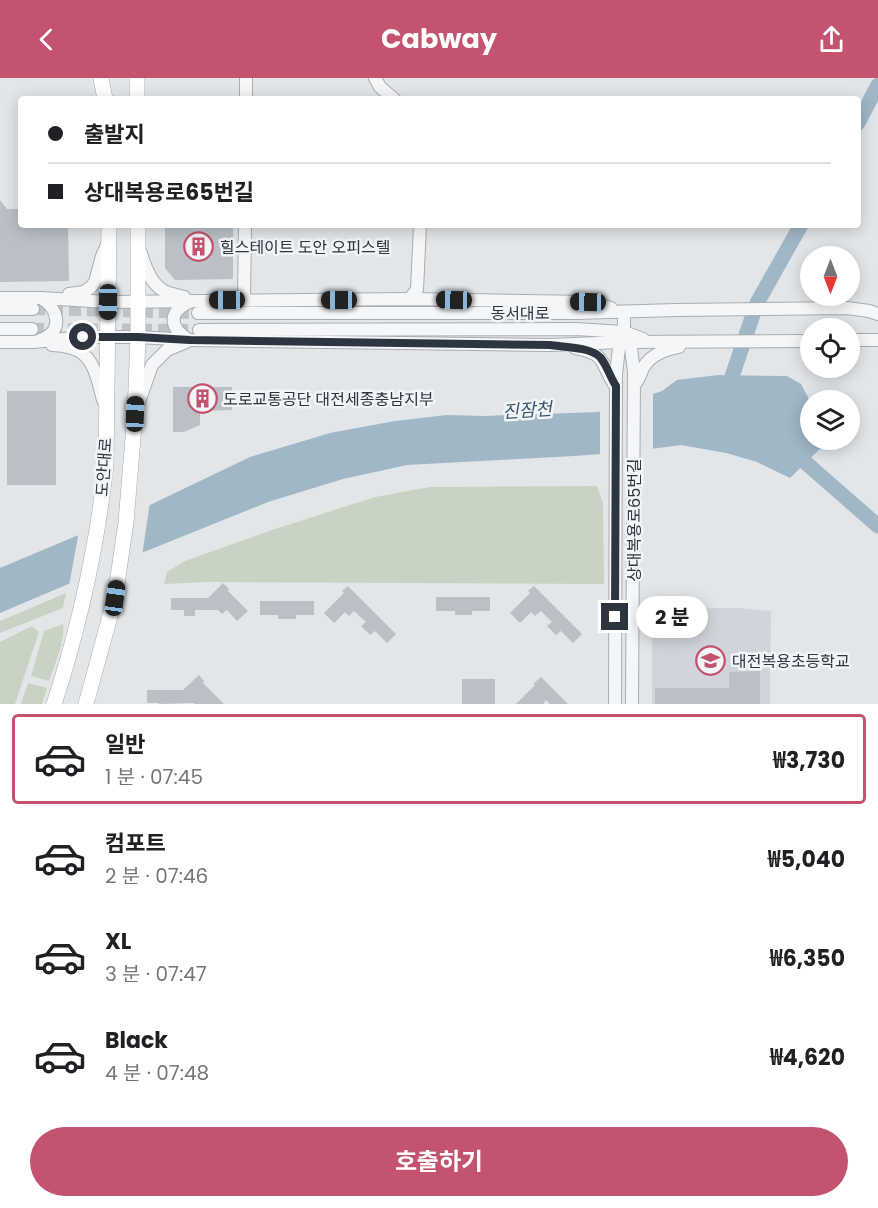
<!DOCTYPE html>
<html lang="ko">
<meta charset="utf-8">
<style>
:root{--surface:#fff;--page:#f6f6f6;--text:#202124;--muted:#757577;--line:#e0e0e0;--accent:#c3536e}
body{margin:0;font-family:Poppins,"Noto Sans KR",sans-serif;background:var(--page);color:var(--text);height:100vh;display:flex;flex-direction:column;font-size:22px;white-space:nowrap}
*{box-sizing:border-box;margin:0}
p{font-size:20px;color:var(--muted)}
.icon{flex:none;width:33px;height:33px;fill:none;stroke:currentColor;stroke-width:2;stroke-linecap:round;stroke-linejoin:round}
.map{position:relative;height:626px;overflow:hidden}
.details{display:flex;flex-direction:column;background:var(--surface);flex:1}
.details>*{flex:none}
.banner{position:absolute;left:18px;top:18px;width:843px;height:132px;border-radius:6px;box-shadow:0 3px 15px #0003;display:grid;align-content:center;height:132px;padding:0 30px;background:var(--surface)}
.needle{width:39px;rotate:180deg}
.tools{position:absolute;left:800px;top:168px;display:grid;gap:12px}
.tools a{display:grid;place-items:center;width:60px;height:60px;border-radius:50%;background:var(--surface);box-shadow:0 3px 15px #0003;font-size:30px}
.end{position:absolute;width:27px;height:27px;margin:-14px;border:8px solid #2c3540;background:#fff;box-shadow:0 0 0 3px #fff}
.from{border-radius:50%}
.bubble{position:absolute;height:42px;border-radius:21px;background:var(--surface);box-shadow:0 3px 15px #0003;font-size:20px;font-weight:700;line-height:42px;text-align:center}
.car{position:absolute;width:18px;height:36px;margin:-18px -9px;border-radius:8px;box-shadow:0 0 4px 2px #0007;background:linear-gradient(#222 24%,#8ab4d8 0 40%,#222 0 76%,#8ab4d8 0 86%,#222 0)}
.banner b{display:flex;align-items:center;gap:21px;height:57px;font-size:22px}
.banner b+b{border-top:2px solid var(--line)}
.banner i{width:15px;height:15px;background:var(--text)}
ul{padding:10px 0 0;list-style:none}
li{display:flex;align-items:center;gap:18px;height:90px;margin:0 12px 9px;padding:0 18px;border:3px solid transparent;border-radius:6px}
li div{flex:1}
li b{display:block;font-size:22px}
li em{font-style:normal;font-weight:700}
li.current{border-color:var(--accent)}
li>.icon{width:54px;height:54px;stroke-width:1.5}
.action{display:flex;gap:12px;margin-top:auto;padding:12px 30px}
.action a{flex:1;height:69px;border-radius:36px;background:var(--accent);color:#fff;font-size:24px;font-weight:700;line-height:69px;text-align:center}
header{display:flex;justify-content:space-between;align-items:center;height:78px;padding:0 30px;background:var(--accent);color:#fff;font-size:27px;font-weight:700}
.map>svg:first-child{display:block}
.built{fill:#d1d5db}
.green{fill:#c9d3c4}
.water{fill:#a1b7c6}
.pier{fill:#e2e6e9}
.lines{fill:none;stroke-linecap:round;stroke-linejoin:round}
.river{stroke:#a1b7c6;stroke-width:15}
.building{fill:#bac0c6}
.minor-tunnel{stroke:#bec3c7;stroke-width:12;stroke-dasharray:12 6;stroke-linecap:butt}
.minor-casing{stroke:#a8adb3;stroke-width:14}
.major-casing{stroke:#a3abb4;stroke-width:16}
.minor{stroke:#f5f6f8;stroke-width:12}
.major{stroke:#fff;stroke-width:15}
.route{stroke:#2c3540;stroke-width:8}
.labels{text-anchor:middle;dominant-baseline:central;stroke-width:5;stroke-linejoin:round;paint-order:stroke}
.poi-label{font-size:16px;fill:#2c3540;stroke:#f2f5f7;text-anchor:start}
.street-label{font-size:16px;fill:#2c3540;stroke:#f2f5f7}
.water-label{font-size:18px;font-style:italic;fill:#395771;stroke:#f2f5f7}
</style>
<header><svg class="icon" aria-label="back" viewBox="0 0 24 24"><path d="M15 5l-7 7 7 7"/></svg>Cabway<svg class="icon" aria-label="share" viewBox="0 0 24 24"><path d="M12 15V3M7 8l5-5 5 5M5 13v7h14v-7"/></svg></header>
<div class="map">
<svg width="878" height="626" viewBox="0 0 878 626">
<rect width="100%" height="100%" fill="#e2e6e9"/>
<path class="built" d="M 660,530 L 738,530 L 771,533 L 770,626 L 652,626 L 652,539 Z"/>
<g class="green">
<path d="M 597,408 L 603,425 L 604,506 L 208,504 L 164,506 L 167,494 L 185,483 L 272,452 L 375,419 L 430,409 Z"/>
<path d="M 66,515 L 63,530 L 0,555 L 0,543 Z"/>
<path d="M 63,546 C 66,561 54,588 49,603 L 31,598 L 44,553 Z"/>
<path d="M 32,548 L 39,554 L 15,626 L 0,626 L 0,564 Z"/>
<path d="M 28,605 L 47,610 L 42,626 L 21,626 Z"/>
</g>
<path class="water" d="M 718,297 L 787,298 L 801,306 L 810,323 L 810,362 L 829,362 L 790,400 L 757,384 L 726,375 L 681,367 L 628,374 L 574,378 L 407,387 L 343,401 L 268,424 L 139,476 L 0,535 L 0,490 L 150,427 L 250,379 L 330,355 L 395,343 L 447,337 L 484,338 L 598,334 L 662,313 L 677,302 Z"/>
<g class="pier">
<path d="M 653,312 L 653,374 L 600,379 L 600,330 Z"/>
<path d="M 150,424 L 142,478 L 69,508 L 79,453 Z"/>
</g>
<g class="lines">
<g class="river">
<path d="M 858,45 L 878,7"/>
<path d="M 726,316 L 757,225 L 801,147"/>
<path d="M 790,371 L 878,448"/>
</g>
</g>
<g class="building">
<path d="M 0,122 L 7,131 L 21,131 L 21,147 L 68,147 L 69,203 L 0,204 Z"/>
<path d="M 165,147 L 233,147 L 233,201 L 175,202 L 165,190 Z"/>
<path d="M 173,309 L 232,309 L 232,332 L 200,333 L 200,347 L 184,354 L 173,354 Z"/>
<rect x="7" y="313" width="49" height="94"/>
<path d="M 223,505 L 229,511 L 228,513 L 248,533 L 237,543 L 227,532 L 222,536 L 218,532 L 195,532 L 195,538 L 184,538 L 184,532 L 171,532 L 171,520 L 208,520 Z"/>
<path d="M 348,508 L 396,556 L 387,565 L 375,553 L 370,557 L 361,548 L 366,544 L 354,533 L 349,538 L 345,534 L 334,545 L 324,535 L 344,515 L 342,513 Z"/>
<path d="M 534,508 L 582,556 L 573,565 L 561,553 L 556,557 L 547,548 L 552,544 L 541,533 L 535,538 L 531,534 L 520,545 L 510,535 L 530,515 L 528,513 Z"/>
<path d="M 436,519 L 490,519 L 490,533 L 472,533 L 472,537 L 455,537 L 455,533 L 436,533 Z"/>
<path d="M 260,523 L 314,523 L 314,537 L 296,537 L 296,541 L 278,541 L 278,537 L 260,537 Z"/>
<path d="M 760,593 L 760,626 L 655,626 L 655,610 L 729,610 L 729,594 Z"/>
<path d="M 199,597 L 204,603 L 203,605 L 224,626 L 195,626 L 193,625 L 159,626 L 159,625 L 147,625 L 147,612 L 183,612 Z"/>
<path d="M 541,599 L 568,626 L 550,626 L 546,622 L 543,626 L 516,626 L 535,607 L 533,606 Z"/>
<rect x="462" y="601" width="33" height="25"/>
</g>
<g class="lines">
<g class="minor-tunnel">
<path d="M 33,231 L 198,235"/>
<path d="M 32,251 L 199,252"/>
</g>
<defs>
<g id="minor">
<path d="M 375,0 L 380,9 L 394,21"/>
<path d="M 246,21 L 246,0"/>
<path d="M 141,175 C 145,189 151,206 164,213 C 170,216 178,217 184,219"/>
<path d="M 69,216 L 84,214 L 91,209 L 95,204 L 102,178 L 107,167"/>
<path d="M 0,220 L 41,220 L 108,224 L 409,221 L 588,224 L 611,230"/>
<path d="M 409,221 L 417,212 L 420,147"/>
<path d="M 244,222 L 245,147"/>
<path d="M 0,231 L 33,231"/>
<path d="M 198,235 L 576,235 L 676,232 L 847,230 L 869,233 L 878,236"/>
<path d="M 0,251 L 32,251"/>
<path d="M 199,252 L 576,251 L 624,254 L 643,261"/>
<path d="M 626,257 L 631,270 L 634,294 L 632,626"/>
<path d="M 40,262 C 64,254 59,231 41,220"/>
<path d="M 189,262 C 167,248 169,232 192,223"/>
<path d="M 849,262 L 878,262"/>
<path d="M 0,264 L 33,264 L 83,259 L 138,259 L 190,262 L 550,267 L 621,264 L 810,263"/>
<path d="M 52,267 C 59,267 66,268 72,270 C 94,276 98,303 103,322"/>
<path d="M 575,270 C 606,275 600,284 614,306"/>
<path d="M 634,307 C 639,302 640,297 643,290 C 651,276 665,272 679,269"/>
<path d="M 139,324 L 152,287 L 167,272 L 186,264"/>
<path d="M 615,626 L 616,296 L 619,270 L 624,254 L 624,234"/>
</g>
<g id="major">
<path d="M 101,0 L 105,21"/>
<path d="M 137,0 L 137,21"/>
<path d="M 54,626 C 80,547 97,468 106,386 L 109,147"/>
<path d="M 86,626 L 115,520 L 126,444 L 135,336 L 138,259 L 138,147"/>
</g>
</defs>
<use href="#minor" class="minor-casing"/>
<use href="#major" class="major-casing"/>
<use href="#minor" class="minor"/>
<use href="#major" class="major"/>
</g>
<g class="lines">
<path class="route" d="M 83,259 L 138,259 L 190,262 L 550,267 C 563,269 590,269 600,279 C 607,287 610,299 616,308 L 615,539"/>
</g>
<defs>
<symbol id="building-ring" viewBox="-11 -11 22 22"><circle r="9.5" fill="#f2f5f7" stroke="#c3536e" stroke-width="1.5"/><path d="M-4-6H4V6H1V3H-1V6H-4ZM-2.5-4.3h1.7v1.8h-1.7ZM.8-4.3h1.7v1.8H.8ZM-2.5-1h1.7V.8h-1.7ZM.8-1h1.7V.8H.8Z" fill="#c3536e"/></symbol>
<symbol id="school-ring" viewBox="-11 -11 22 22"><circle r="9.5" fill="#f2f5f7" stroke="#c3536e" stroke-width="1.5"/><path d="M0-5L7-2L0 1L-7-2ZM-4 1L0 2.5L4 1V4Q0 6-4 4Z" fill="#c3536e"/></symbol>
</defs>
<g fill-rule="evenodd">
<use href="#building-ring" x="182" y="152" width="33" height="33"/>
<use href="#building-ring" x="186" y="304" width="33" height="33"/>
<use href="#school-ring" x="694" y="566" width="33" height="33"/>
</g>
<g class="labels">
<g class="poi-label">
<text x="220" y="169">힐스테이트 도안 오피스텔</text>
<text x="223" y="321">도로교통공단 대전세종충남지부</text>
<text x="732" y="583">대전복용초등학교</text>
</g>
<g class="street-label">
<text x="520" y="235">동서대로</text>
<text transform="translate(104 389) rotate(-86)">도안대로</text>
<text transform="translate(634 442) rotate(-90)">상대복용로65번길</text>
</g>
<g class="water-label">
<text transform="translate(527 332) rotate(-4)">진잠천</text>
</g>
</g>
</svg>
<div class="tools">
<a><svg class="needle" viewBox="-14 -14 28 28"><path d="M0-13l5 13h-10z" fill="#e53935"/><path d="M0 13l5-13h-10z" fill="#757577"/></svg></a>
<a><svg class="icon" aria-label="locate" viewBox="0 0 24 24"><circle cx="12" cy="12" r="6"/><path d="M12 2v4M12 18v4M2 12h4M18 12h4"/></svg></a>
<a><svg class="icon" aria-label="layers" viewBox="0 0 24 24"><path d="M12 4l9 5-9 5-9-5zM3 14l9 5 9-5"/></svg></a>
</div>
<i class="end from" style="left:83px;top:259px"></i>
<i class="end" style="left:615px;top:539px"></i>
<div class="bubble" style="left:636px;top:518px;width:72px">2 분</div>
<i class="car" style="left:227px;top:222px;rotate:270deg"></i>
<i class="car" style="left:339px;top:222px;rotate:270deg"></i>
<i class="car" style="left:454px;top:222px;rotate:271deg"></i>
<i class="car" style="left:108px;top:224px;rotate:181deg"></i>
<i class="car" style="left:588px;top:224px;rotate:271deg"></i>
<i class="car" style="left:135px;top:336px;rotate:2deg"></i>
<i class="car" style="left:115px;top:520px;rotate:8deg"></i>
<div class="banner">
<b><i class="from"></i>출발지</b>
<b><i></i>상대복용로65번길</b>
</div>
</div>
<section class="details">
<ul>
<li class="current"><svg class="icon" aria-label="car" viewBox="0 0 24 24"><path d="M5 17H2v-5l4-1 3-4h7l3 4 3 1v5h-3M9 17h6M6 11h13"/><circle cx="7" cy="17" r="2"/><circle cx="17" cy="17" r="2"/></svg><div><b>일반</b><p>1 분 · 07:45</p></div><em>₩3,730</em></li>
<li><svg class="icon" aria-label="car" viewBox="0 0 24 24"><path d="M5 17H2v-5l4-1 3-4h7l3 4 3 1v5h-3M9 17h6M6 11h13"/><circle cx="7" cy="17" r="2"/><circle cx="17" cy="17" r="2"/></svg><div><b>컴포트</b><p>2 분 · 07:46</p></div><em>₩5,040</em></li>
<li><svg class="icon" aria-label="car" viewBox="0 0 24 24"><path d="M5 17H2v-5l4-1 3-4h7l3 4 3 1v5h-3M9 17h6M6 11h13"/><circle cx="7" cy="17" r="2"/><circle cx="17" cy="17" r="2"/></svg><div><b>XL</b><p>3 분 · 07:47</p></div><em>₩6,350</em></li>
<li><svg class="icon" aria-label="car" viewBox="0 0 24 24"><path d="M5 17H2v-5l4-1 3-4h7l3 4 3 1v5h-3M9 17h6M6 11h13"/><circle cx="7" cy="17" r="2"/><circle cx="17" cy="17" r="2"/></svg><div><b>Black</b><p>4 분 · 07:48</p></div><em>₩4,620</em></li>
</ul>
<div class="action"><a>호출하기</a></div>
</section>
